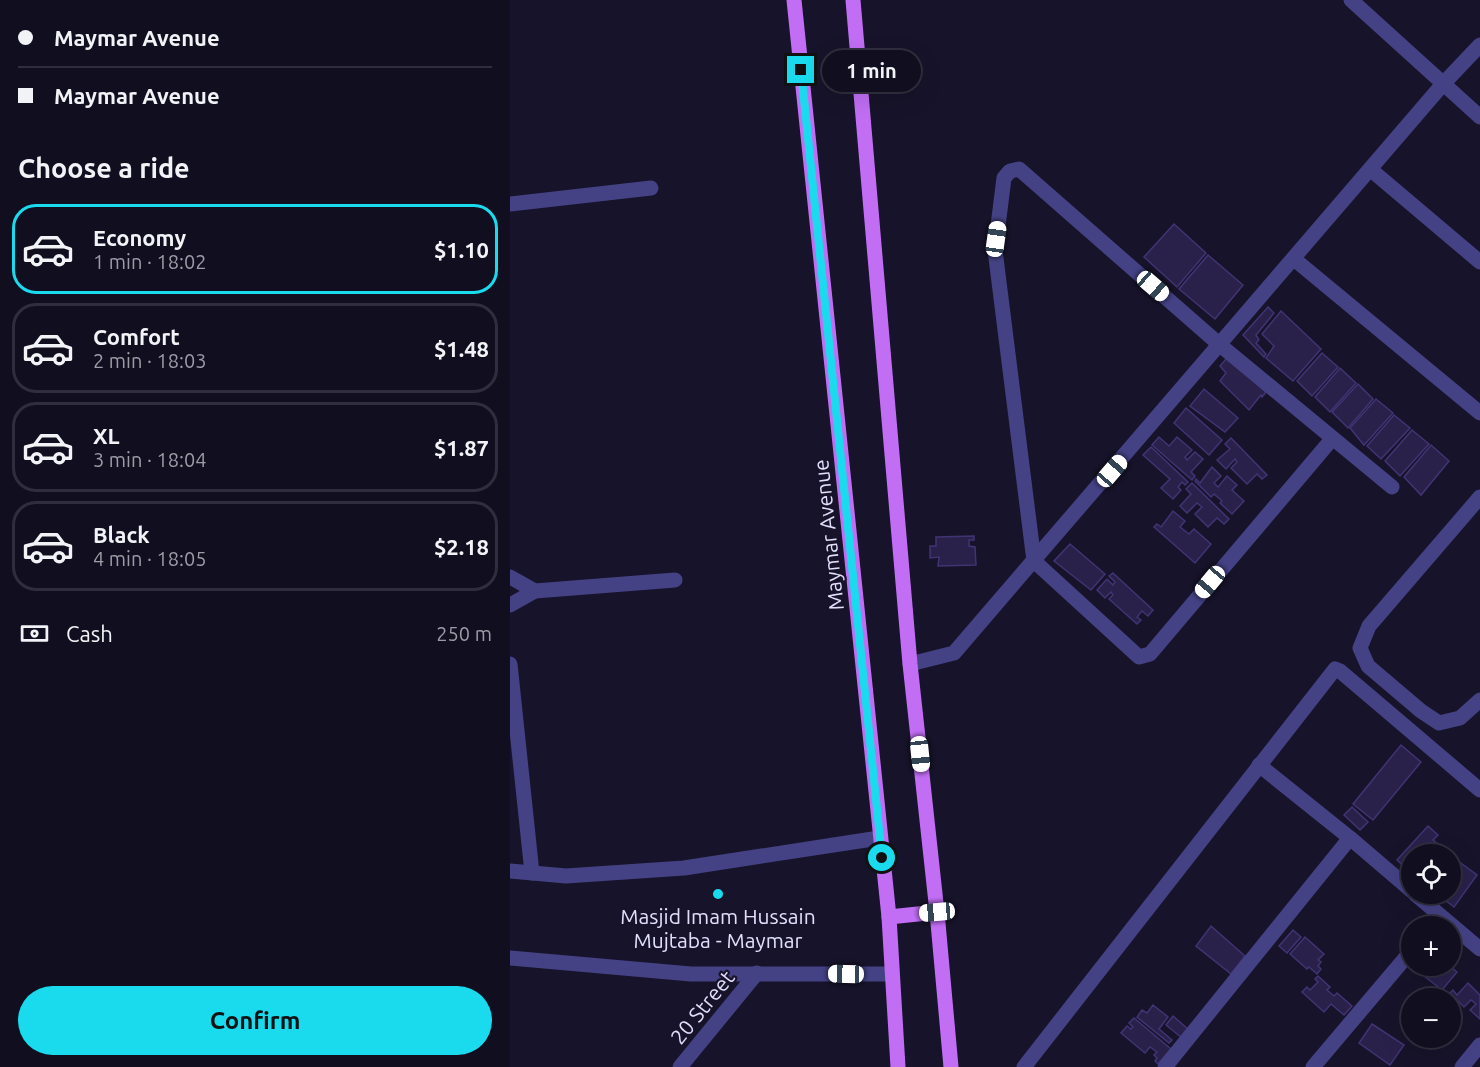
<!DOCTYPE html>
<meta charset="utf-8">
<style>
:root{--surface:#110e20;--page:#1e1c2d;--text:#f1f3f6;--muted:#9c9ca5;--line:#302e3e;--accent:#1adaee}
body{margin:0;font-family:Ubuntu,sans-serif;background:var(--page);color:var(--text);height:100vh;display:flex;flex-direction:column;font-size:22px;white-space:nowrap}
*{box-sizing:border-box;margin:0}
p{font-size:20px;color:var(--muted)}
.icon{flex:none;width:33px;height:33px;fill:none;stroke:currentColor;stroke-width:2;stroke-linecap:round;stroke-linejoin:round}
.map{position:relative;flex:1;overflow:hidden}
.drawer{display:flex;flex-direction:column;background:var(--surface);width:510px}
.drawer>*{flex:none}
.banner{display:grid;align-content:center;height:132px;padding:0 18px;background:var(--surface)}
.fabs{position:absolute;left:891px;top:844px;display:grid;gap:12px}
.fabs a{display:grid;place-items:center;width:60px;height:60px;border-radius:50%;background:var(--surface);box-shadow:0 6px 24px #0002,0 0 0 2px var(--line);font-size:30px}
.end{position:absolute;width:27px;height:27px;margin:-14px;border:8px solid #1adaee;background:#111;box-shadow:0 0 0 3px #111}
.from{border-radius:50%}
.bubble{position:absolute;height:42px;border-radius:21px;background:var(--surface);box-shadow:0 6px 24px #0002,0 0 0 2px var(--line);font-size:20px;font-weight:600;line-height:42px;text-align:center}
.car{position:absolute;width:18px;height:36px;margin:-18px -9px;border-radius:8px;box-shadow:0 0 4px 2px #0007;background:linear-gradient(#fff 24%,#345 0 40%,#fff 0 76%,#345 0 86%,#fff 0)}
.banner b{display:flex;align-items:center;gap:21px;height:57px;font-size:22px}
.banner b+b{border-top:2px solid var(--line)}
.banner i{width:15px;height:15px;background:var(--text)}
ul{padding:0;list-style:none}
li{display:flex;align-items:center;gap:18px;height:90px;margin:0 12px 9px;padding:0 6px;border:3px solid var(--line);border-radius:24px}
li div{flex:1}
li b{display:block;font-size:22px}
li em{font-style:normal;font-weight:600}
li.selected{border-color:var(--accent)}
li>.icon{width:54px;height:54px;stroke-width:1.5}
h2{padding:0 18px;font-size:27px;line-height:72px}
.pay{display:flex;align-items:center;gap:15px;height:66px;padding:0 18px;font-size:22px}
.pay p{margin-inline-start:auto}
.action{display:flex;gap:12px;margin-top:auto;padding:12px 18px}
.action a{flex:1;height:69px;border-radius:36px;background:var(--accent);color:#111;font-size:24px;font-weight:600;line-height:69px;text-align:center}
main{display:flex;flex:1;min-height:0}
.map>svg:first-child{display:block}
.building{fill:#29214a;stroke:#413474;stroke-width:1.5}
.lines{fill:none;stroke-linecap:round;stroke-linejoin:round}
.minor{stroke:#444285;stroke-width:15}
.major{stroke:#c16ef4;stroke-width:15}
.route{stroke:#1adaee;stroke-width:8}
.poi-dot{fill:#1adaee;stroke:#17132a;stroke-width:2}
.labels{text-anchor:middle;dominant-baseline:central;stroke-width:4.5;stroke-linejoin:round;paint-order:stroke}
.street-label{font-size:21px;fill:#e2dffd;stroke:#17132a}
.poi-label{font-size:21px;fill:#e2dffd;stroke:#17132a}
</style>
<main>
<section class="drawer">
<div class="banner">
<b><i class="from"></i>Maymar Avenue</b>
<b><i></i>Maymar Avenue</b>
</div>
<h2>Choose a ride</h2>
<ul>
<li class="selected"><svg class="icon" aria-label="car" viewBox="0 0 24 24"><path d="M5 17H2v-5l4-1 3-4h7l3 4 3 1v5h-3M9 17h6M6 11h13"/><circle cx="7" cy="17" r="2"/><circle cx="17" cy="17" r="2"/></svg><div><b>Economy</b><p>1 min · 18:02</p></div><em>$1.10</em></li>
<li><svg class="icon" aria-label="car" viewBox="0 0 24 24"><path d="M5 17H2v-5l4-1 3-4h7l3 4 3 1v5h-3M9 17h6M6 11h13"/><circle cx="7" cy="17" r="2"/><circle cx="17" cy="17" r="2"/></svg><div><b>Comfort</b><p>2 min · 18:03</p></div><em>$1.48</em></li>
<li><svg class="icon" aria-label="car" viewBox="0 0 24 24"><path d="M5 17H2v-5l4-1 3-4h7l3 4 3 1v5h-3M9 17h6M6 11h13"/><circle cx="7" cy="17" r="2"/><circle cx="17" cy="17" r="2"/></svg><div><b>XL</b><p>3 min · 18:04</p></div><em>$1.87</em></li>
<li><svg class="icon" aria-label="car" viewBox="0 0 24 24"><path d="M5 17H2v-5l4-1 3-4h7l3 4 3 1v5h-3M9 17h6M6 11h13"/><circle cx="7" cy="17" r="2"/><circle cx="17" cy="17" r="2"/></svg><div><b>Black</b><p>4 min · 18:05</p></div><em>$2.18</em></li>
</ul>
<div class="pay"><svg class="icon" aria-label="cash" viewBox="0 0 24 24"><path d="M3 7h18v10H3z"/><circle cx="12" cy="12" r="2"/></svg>Cash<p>250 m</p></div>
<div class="action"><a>Confirm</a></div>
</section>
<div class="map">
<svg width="970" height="1067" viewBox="0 0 970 1067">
<rect width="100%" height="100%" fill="#17132a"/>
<g class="building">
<path d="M 664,224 L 696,253 L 667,287 L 634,257 Z"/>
<path d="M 698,255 L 733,285 L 705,319 L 669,289 Z"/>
<path d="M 758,307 L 764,313 L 746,335 L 749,340 L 746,343 L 756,354 L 754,357 L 733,335 Z"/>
<path d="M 771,311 L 811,349 L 783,381 L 756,358 L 764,346 L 752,334 Z"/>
<path d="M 812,353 L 828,367 L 802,396 L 787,381 Z"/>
<path d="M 717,358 L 756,392 L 752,397 L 751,395 L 739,410 L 710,381 L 716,373 L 710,366 Z"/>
<path d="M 830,368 L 846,383 L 820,412 L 805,397 Z"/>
<path d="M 848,384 L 863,399 L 838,428 L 822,412 Z"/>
<path d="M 694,389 L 728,418 L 715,432 L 680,406 Z"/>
<path d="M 866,399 L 883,413 L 854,445 L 840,428 Z"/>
<path d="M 676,408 L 712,440 L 699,455 L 664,423 Z"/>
<path d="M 884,415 L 900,428 L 871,459 L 857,446 Z"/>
<path d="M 902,430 L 919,444 L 890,476 L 875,461 Z"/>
<path d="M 649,437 L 659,446 L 667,437 L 682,450 L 675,457 L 677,460 L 685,452 L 693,459 L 681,472 L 685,476 L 682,480 L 642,445 Z"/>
<path d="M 721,438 L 757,475 L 752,479 L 747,474 L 737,484 L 721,468 L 727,462 L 725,459 L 716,469 L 707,460 L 720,449 L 715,444 Z"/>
<path d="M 921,445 L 939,461 L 911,495 L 894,477 Z"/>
<path d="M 641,447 L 678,482 L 675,485 L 672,482 L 668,487 L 671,490 L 663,499 L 651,488 L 660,479 L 633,455 Z"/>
<path d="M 702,467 L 711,476 L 704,483 L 708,487 L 717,476 L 727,485 L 722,490 L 734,501 L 722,514 L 710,503 L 712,501 L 704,494 L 701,497 L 685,481 L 686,479 L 690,483 Z"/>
<path d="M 682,483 L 719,519 L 714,524 L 707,518 L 698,527 L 685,514 L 692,507 L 687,503 L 677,513 L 670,506 L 681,494 L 676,489 Z"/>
<path d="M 663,511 L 675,521 L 670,527 L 679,534 L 684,529 L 701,544 L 685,563 L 644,527 L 647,524 L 651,527 Z"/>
<path d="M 464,536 L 464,540 L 459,540 L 459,546 L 465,547 L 466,565 L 428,566 L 429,557 L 420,558 L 420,546 L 426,546 L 426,537 Z"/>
<path d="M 560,544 L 595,574 L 581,590 L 544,561 Z"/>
<path d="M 603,573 L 643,610 L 638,616 L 632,611 L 627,617 L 631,620 L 627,624 L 599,599 L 603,595 L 601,592 L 595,598 L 587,590 L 597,579 L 603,585 L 605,582 L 599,576 Z"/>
<path d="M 891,745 L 911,762 L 863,820 L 843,804 Z"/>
<path d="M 842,807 L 858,822 L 850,830 L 834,815 Z"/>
<path d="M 918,826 L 928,835 L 923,840 L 929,845 L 920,855 L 902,855 L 902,874 L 887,860 Z"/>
<path d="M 948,861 L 967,875 L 944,907 L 927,894 L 940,894 L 940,871 Z"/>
<path d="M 701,926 L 735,956 L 721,974 L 686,946 Z"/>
<path d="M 783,930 L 791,937 L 777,953 L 769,946 Z"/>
<path d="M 795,937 L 814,954 L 808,960 L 811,962 L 808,966 L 811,969 L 807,974 L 799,967 L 797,969 L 780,954 Z"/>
<path d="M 920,966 L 940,966 L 947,972 L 932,990 L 914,976 L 922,967 Z"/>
<path d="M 808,976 L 820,987 L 817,990 L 824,996 L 827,993 L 842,1006 L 834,1015 L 821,1004 L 814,1012 L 792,992 L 797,987 L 800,990 L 808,982 L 805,979 Z"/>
<path d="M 958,983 L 970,995 L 970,1019 L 960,1010 L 966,1004 L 961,1000 L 954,1007 L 940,993 L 943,990 L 947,995 Z"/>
<path d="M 643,1005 L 658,1017 L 649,1029 L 662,1040 L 659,1043 L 627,1017 L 632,1010 L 637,1013 Z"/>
<path d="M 663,1016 L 679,1030 L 672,1038 L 656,1025 Z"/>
<path d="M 624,1018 L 661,1049 L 648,1064 L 645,1061 L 647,1058 L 644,1055 L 647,1052 L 640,1047 L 635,1053 L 611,1033 L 617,1026 L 621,1029 L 623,1027 L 619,1023 Z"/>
<path d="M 862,1024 L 894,1045 L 880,1065 L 849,1043 Z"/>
</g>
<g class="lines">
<g class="minor">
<path d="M 841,0 L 970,117"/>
<path d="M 860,169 L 970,262"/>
<path d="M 0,204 L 141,188"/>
<path d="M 784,259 L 970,413"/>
<path d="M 822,439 L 640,654 L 629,657 L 524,561 L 485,250 L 494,178 L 500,171 L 509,169 L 710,345 L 882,487"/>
<path d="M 970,497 L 859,626 L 850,648 L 858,666 L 911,711 L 929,723 L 950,718 L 970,700"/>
<path d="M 0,577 L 25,591"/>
<path d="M 0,605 L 25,591 L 165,580"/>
<path d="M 0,664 L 22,873"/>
<path d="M 400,664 L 444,653 L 933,84 L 970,45"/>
<path d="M 749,765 L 840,838 L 902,891"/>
<path d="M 0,871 L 56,876 L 174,868 L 369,838"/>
<path d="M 905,894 L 970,949"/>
<path d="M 0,958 L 181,974 L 381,974"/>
<path d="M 170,1067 L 247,973"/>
<path d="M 514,1067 L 825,669 L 830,671 L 970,790"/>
<path d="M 655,1067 L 840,838"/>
<path d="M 803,1067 L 902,950"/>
<path d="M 952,1067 L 970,1045"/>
</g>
<g class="major">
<path d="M 284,0 L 379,917 L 388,1067"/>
<path d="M 343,0 L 400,664 L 427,912 L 441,1067"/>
<path d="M 379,917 L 427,912"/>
</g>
</g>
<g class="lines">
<path class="route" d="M 291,70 L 372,858"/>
</g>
<circle class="poi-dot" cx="208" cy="894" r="6"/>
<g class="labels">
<g class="street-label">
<text transform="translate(318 535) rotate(-96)">Maymar Avenue</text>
<text transform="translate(192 1007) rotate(-51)">20 Street</text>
</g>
<g class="poi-label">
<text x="208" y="916">Masjid Imam Hussain<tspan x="208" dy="24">Mujtaba - Maymar</tspan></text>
</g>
</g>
</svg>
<div class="fabs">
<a><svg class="icon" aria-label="locate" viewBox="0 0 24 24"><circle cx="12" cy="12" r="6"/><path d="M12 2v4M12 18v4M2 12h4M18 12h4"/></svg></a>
<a>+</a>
<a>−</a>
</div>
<i class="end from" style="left:372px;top:858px"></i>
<i class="end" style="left:291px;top:70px"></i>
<div class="bubble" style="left:312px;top:50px;width:99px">1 min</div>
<i class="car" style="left:486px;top:239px;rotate:8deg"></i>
<i class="car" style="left:643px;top:286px;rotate:131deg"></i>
<i class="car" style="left:602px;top:471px;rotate:41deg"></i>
<i class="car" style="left:700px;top:582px;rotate:220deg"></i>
<i class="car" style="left:410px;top:754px;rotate:174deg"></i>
<i class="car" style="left:427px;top:912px;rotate:265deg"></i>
<i class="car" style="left:336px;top:974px;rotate:271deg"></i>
</div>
</main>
